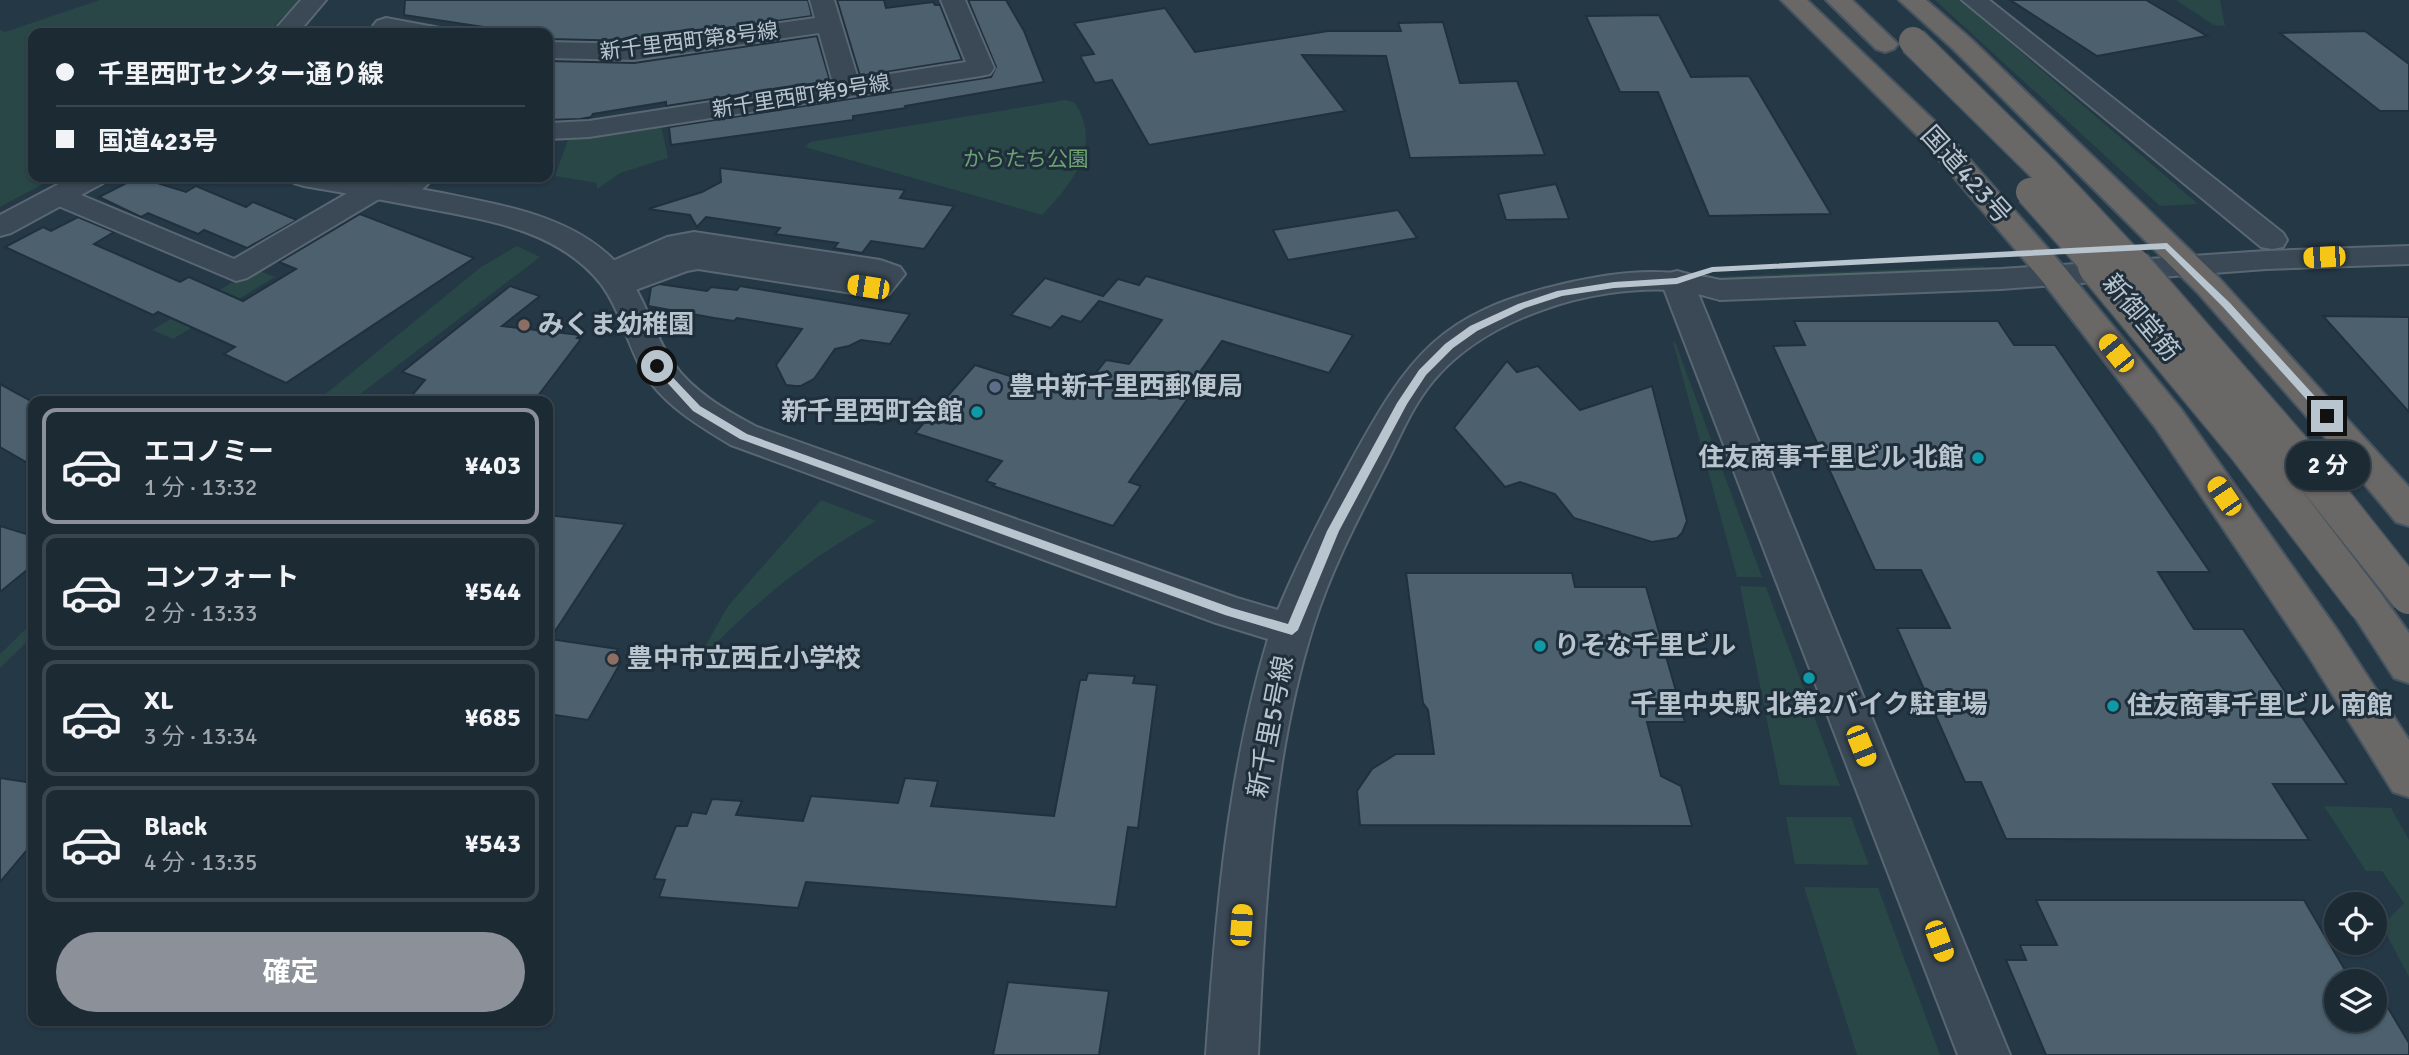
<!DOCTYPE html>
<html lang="ja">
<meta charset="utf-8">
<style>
:root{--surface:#1c2a34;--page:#25323c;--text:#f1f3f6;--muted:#a0a7ac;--line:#3a464f;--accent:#8c9099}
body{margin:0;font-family:Signika,"Noto Sans JP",sans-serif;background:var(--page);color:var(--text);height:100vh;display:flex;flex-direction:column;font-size:26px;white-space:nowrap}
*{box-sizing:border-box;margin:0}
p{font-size:23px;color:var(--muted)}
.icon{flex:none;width:38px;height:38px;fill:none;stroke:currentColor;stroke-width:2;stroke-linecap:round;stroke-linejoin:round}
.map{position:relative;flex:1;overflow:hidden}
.sheet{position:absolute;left:28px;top:396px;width:525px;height:630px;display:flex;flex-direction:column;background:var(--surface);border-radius:14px;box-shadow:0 2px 5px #0004,0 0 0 2px var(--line)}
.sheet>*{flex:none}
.guide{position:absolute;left:28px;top:28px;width:525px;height:154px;border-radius:14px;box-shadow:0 2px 5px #0004,0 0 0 2px var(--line);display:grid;align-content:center;height:154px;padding:0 28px;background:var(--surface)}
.controls{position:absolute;left:2324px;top:892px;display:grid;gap:14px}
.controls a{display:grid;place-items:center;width:63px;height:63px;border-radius:50%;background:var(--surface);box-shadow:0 2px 5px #0004,0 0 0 2px var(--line);font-size:35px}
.end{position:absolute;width:32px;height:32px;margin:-16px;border:9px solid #b8c4ce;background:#111;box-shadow:0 0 0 4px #111}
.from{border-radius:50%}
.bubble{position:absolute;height:49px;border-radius:24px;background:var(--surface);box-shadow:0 2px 5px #0004,0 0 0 2px var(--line);font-size:23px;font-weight:700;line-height:49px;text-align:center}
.car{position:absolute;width:21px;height:42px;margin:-21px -10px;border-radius:9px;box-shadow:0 0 5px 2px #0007;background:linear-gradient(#f5c518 24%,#345 0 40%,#f5c518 0 76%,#345 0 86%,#f5c518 0)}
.guide b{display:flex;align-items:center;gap:24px;height:66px;font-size:26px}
.guide b+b{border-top:2px solid var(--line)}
.guide i{width:18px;height:18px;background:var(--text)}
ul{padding:12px 0 0;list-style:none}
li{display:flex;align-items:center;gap:21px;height:116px;margin:0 14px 10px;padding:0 14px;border:4px solid var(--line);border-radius:14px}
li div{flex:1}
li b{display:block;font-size:26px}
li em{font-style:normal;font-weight:700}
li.current{border-color:var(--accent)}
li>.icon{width:63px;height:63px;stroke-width:1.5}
.action{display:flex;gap:14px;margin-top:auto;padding:14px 28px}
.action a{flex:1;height:80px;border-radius:42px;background:var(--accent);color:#fff;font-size:28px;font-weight:700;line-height:80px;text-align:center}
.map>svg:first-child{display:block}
.green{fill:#284746}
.building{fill:#4c606e;stroke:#21303d;stroke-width:2}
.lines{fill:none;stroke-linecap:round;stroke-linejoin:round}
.minor-casing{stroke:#596772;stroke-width:4}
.tertiary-casing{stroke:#596772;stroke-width:4}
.trunk-casing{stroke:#455460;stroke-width:4}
.minor{fill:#3a4955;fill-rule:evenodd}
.tertiary{fill:#3a4955;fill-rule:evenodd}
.trunk{fill:#6a6866;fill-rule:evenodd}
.trunk-bridge-far1-casing{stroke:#455460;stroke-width:31;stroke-linecap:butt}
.trunk-bridge-casing{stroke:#455460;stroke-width:39;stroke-linecap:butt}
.trunk-bridge-far1{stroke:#6a6866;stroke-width:28}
.trunk-bridge{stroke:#6a6866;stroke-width:36}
.route{fill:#b8c4ce}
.education-dot{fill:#8d6e63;stroke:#1f2e3b;stroke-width:2.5}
.service-dot{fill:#5c6f8a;stroke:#1f2e3b;stroke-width:2.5}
.culture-dot{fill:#0f9aa8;stroke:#1f2e3b;stroke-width:2.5}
.labels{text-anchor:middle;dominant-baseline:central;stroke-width:6;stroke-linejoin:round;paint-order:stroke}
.far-street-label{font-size:21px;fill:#b8c4ce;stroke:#1f2e3b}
.far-park-label{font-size:21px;fill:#6da172;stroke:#1f2e3b}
.street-label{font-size:26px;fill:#b8c4ce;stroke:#1f2e3b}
.poi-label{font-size:26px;font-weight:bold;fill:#b8c4ce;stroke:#1f2e3b;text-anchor:start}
</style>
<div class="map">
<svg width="2409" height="1055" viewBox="0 0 2409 1055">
<rect width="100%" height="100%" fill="#253846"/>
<g class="green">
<path d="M 100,0 L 299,0 L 267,33 L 33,33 L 33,177 L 56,177 L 0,207 L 0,30 L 5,32 Z"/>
<path d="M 1935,0 L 1960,0 L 2198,204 L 2160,206 Z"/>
<path d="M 2176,0 L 2220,0 L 2225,26 L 2214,25 Z"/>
<path d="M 1066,100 L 1075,103 C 1103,146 1072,184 1042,215 L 805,147 L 810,142 Z"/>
<path d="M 661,125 L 668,158 L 620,173 L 597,189 L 597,183 L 555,176 L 569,137 Z"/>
<path d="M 517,246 L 540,257 L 351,401 L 317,401 L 481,267 Z"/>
<path d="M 1983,266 L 1988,271 L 1712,280 L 1711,277 Z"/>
<path d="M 255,269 L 275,277 L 173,339 L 152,330 Z"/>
<path d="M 1673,342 L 1675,342 L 1762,577 L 1737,577 Z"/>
<path d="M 821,500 L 876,521 C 811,557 754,602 704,656 L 699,657 L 728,606 Z"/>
<path d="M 1740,586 L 1766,587 L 1840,786 L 1780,785 Z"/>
<path d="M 33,622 L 33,636 L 0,668 L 0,654 Z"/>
<path d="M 2324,806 L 2391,808 L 2409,840 L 2409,977 L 2382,926 L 2404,903 L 2382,871 L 2366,871 Z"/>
<path d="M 1851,817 L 1869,865 L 1795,864 L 1786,817 Z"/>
<path d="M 1804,887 L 1878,888 L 1940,1055 L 1857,1055 Z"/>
</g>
<g class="building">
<path d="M 405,0 L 808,0 L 812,16 L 634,41 L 548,39 L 548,33 L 523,33 L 404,15 Z"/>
<path d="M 837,0 L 884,0 L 886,8 L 933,2 L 935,5 L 940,5 L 962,60 L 860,76 Z"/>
<path d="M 968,0 L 1006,0 L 1024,31 L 1044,82 L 905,106 L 906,108 L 853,116 L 853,120 L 671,145 L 669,127 L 991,77 L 996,67 Z"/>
<path d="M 2010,0 L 2146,0 L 2207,36 L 2097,56 Z"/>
<path d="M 1165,8 L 1195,52 L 1328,31 L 1401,31 L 1398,23 L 1443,22 L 1460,83 L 1517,81 L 1545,155 L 1410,158 L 1386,56 L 1302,55 L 1345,111 L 1149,145 L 1112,80 L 1095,83 L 1080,56 L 1094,54 L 1074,23 Z"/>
<path d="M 1659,15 L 1691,77 L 1749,76 L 1831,214 L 1709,216 L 1658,92 L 1620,92 L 1586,16 Z"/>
<path d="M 2365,31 L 2409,64 L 2409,111 L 2380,111 L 2280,33 Z"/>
<path d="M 817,36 L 830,81 L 666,106 L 666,102 L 593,114 L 591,117 L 580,119 L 548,120 L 548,61 L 634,63 Z"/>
<path d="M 720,168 L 905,190 L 900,198 L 954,206 L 924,249 L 871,241 L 862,253 L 834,248 L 838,243 L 775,234 L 780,228 L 706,217 L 697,227 L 690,215 L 648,209 L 702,192 L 721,182 Z"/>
<path d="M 138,177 L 186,192 L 196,186 L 246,207 L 253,202 L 297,220 L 247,248 L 204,230 L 198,234 L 148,213 L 141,217 L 99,197 Z"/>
<path d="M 1556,184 L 1569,219 L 1506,220 L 1498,194 Z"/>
<path d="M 1398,210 L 1417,238 L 1288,260 L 1273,230 Z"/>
<path d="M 360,214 L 474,258 L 286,383 L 224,354 L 235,347 L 158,312 L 153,315 L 5,247 L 43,227 L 51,231 L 78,217 L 114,232 L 94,244 L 180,282 L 189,277 L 243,301 L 296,269 L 279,262 Z"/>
<path d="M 1146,276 L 1353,335 L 1329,373 L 1222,341 L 1190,386 L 1196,387 L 1129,482 L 1141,486 L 1113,526 L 993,486 L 995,484 L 986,481 L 1002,461 L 915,433 L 975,365 L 1077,397 L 1106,360 L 1129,364 L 1162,320 L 1099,301 L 1081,322 L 1062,316 L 1051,328 L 1011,315 L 1045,278 L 1103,296 L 1118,279 L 1139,285 Z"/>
<path d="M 659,284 L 707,291 L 711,287 L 737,290 L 740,286 L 910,314 L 890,344 L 861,340 L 849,346 L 835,349 L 814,379 L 801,386 L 795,386 L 786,385 L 776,365 L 802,329 L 737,318 L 734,321 L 714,318 L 648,306 L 651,287 Z"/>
<path d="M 510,286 L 540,296 L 502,326 L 580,335 L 577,338 L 581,339 L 534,401 L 407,401 L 425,380 L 402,372 Z"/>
<path d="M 2323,316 L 2409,317 L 2409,412 Z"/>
<path d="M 1794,321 L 1998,321 L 2014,345 L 2055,345 L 2210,572 L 2158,572 L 2194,629 L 2243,629 L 2347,784 L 2273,784 L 2309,840 L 2006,839 L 1981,782 L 1965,782 L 1897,628 L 1950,628 L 1921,570 L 1875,570 L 1773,346 L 1805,345 Z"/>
<path d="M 1507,361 L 1517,372 L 1538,366 L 1580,410 L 1652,386 L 1687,521 L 1682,533 L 1677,538 L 1652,542 L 1574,518 L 1555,494 L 1520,482 L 1505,487 L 1454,428 Z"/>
<path d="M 0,384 L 33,402 L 33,466 L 0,447 Z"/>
<path d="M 548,515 L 625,524 L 550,639 L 618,649 L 611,661 L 621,662 L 588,720 L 548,714 Z"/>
<path d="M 0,526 L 33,536 L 33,565 L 0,592 Z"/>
<path d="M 1406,573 L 1572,573 L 1575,587 L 1646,587 L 1685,722 L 1647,722 L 1661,776 L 1681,786 L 1692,826 L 1360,825 L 1357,791 L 1372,769 L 1396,754 L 1434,754 L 1428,710 L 1423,703 Z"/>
<path d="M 1088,673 L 1135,676 L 1133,683 L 1157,685 L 1138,828 L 1128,827 L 1116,907 L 806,882 L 798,908 L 659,897 L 665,880 L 654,879 L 676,826 L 687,826 L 692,812 L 706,814 L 712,799 L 742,801 L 736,815 L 803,821 L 811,796 L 898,803 L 905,778 L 938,781 L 931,806 L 1054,816 L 1080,680 L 1086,680 Z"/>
<path d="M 0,778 L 33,783 L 33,843 L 0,882 Z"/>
<path d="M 2036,900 L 2304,900 L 2352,982 L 2336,982 L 2336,1020 L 2375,1020 L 2375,986 L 2409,1043 L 2409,1055 L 2046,1055 L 2006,960 L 2026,960 L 2020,945 L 2057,945 Z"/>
<path d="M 1008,982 L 1109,991 L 1099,1055 L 993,1055 Z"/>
</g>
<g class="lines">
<defs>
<g id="minor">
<path d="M 810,0 L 834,0 L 858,79 L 966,62 L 941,0 L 965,0 L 994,68 L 990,74 L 981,76 L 589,137 L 548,139 L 548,123 L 589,121 L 833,83 L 819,33 L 634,60 L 548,58 L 548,42 L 634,44 L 815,18 Z"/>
<path d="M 386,18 L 440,28 L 444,33 L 377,31 L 373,26 L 377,21 Z"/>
<path d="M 400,177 L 433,177 C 422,193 406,205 387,200 L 384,196 L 247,278 L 236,281 L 49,202 L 44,196 L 49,190 L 59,187 L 69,190 L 234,259 L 363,184 L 373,181 L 383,184 L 386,188 Z"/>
<path d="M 694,232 L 880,260 L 900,267 L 905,274 L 889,294 L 878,297 L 698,269 L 687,271 L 619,296 L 608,293 L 603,286 L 605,282 L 599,281 L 594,274 L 599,267 L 667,237 Z"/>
<path d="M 1677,271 L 1688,274 L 1693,281 L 2010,1055 L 1958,1055 L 1661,281 L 1666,274 Z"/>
</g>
<g id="tertiary">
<path d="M 301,0 L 326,0 L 298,33 L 272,33 Z"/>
<path d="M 1962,0 L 1989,0 L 2283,233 L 2287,240 L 2283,247 L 2272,249 L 2261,247 Z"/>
<path d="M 72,177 L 108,177 L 103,183 L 11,233 L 0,236 L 0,215 Z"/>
<path d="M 289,177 C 343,174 390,183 442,193 C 506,206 579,217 623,270 C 646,298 653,334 673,363 C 693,392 727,411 757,427 L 1237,598 L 1278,610 C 1299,559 1324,511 1350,463 C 1409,355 1439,313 1563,284 C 1619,271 1664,267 1720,280 L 2001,269 L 2266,251 L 2409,246 L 2409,264 L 2266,269 L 2001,289 L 1720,300 C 1705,296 1689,291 1673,290 C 1593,285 1487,317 1434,380 C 1411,407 1398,442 1382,472 C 1356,522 1330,573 1313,627 C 1270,765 1265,911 1258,1055 L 1206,1055 C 1216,914 1227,775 1268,639 L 1216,623 L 731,445 C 697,425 659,402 640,366 C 626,339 619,308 601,284 C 559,231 491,221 430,209 C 388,201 346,193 304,186 L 294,183 Z"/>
</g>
<g id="trunk">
<path d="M 1781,0 L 1807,0 L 1943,129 L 2065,268 L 2181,409 L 2338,631 L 2409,740 L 2409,797 L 2393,792 L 2308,655 L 2155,427 L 2043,282 L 1923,141 Z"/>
<path d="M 1826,0 L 1852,0 L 1898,44 L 1894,49 L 1885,52 L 1876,49 Z"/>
<path d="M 1899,0 L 1926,0 L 1970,38 L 2219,278 L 2409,487 L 2409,526 L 2396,522 L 2331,444 L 2197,292 L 1952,48 Z"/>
<path d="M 2367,589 L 2381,594 L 2409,633 L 2409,683 L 2394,678 L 2347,605 L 2353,594 Z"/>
</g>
</defs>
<use href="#minor" class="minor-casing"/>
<use href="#tertiary" class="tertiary-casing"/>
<use href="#trunk" class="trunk-casing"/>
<use href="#minor" class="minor"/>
<use href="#tertiary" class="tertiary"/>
<use href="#trunk" class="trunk"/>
<defs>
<g id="trunk-bridge-far1">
<path d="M 1913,41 L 2046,172 L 2135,267"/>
<path d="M 2030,192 L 2097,267"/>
</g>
<g id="trunk-bridge">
<path d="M 2096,266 L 2245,446 L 2367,605"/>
<path d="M 2133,266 L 2293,450 L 2409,596"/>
</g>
</defs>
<use href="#trunk-bridge-far1" class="trunk-bridge-far1-casing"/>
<use href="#trunk-bridge" class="trunk-bridge-casing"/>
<use href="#trunk-bridge-far1" class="trunk-bridge-far1"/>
<use href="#trunk-bridge" class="trunk-bridge"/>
</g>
<path class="route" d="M 2167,243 L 2230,303 L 2331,414 L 2331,419 L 2324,419 L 2223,307 L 2165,249 L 1713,272 L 1677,284 L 1614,288 L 1562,296 L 1525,308 L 1477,331 L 1453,348 L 1426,375 L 1407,404 L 1339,531 L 1298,630 L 1292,635 L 1225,615 L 740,439 L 693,411 L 652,366 L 660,364 L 700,406 L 747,434 L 1232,608 L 1288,624 L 1327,531 L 1397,403 L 1419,370 L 1445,344 L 1470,326 L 1518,304 L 1557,291 L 1614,282 L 1676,278 L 1712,267 Z"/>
<g class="education-dot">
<circle cx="524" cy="325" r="7"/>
<circle cx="613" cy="659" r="7"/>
</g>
<circle class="service-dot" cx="995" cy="387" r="7"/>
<g class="culture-dot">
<circle cx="977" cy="412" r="7"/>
<circle cx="1978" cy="458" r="7"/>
<circle cx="1540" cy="646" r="7"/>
<circle cx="1809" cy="678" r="7"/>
<circle cx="2113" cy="706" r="7"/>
</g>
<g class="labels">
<g class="far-street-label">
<text transform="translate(689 41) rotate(-7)">新千里西町第8号線</text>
<text transform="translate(801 96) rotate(-9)">新千里西町第9号線</text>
</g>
<g class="far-park-label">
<text x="1026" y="159">からたち公園</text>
</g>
<g class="street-label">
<text transform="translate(1966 175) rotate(48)">国道423号</text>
<text transform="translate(2141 318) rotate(50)">新御堂筋</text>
<text transform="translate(1271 727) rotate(-79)">新千里5号線</text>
</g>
<g class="poi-label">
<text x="538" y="325">みくま幼稚園</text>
<text x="1009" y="387">豊中新千里西郵便局</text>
<text x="963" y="412" text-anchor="end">新千里西町会館</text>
<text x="1964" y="458" text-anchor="end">住友商事千里ビル 北館</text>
<text x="1554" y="646">りそな千里ビル</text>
<text x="627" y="659">豊中市立西丘小学校</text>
<text x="1809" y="705" text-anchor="middle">千里中央駅 北第2バイク駐車場</text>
<text x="2127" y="706">住友商事千里ビル 南館</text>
</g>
</g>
</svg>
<div class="controls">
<a><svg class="icon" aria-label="locate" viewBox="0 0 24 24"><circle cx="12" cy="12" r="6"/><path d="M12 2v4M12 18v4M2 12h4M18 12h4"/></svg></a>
<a><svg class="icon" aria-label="layers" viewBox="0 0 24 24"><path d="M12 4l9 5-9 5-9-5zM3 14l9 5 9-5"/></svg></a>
</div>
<i class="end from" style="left:657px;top:366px"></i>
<i class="end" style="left:2327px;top:416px"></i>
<div class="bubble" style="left:2286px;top:441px;width:84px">2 分</div>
<i class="car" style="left:2324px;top:257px;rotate:267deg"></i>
<i class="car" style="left:868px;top:287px;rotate:279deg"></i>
<i class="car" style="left:2116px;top:353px;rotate:321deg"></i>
<i class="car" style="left:2224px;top:496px;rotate:326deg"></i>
<i class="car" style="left:1861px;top:746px;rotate:158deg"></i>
<i class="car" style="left:1241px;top:925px;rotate:4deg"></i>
<i class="car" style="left:1939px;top:941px;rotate:160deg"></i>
<div class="guide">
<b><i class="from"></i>千里西町センター通り線</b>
<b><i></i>国道423号</b>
</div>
<section class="sheet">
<ul>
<li class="current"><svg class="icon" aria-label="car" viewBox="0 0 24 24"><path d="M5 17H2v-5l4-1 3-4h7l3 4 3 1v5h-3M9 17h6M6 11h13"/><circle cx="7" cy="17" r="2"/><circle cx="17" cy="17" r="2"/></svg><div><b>エコノミー</b><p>1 分 · 13:32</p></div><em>¥403</em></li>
<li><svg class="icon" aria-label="car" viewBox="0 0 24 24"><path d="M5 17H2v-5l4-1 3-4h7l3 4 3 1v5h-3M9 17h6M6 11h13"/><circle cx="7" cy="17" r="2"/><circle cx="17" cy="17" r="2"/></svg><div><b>コンフォート</b><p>2 分 · 13:33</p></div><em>¥544</em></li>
<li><svg class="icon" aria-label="car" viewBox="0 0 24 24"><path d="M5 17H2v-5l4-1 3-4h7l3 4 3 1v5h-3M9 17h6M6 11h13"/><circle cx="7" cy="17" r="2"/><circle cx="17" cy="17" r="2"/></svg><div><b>XL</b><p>3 分 · 13:34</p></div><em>¥685</em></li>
<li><svg class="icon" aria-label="car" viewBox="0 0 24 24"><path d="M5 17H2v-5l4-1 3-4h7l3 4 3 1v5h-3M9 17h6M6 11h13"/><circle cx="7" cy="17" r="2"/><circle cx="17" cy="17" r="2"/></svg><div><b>Black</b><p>4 分 · 13:35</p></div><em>¥543</em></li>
</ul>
<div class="action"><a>確定</a></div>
</section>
</div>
